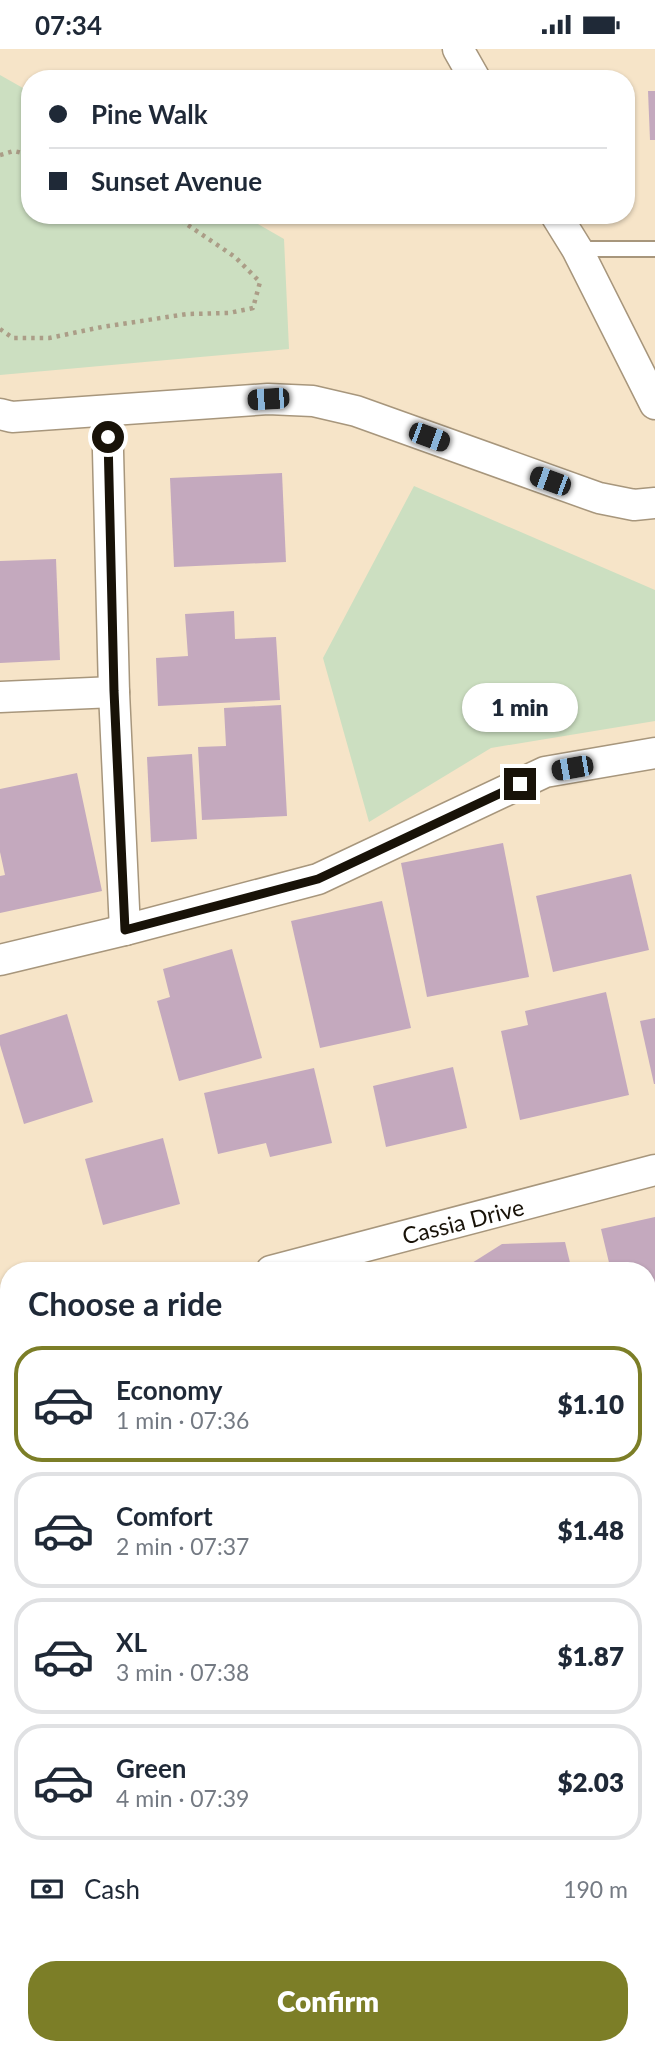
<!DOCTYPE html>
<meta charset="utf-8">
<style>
:root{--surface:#fff;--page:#f6f6f7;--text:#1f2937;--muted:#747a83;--line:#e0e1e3;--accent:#7c7e27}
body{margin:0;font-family:Lato,sans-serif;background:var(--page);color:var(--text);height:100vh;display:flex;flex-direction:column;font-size:26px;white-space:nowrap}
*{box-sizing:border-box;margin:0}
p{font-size:23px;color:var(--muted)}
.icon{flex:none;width:38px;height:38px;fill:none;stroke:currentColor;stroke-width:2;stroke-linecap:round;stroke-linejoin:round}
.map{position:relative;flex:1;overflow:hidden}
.drawer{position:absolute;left:0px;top:1213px;width:656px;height:793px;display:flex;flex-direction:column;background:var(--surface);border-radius:28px 28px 0 0;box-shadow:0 2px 5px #0004}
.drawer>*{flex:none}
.hud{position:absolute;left:21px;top:21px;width:614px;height:154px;border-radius:28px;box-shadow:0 2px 5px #0004;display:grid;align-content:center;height:154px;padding:0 28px;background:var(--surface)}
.end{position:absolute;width:32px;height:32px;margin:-16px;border:9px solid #181208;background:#fff;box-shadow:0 0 0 4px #fff}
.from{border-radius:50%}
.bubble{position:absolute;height:49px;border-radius:24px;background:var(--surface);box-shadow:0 2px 5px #0004;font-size:23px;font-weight:800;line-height:49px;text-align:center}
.car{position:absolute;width:21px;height:42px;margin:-21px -10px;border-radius:9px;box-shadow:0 0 5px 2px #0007;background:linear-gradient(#222 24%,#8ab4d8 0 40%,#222 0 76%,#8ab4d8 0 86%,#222 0)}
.hud b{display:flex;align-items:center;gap:24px;height:66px;font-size:26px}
.hud b+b{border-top:2px solid var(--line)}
.hud i{width:18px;height:18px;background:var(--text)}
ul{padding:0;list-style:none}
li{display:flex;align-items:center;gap:21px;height:116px;margin:0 14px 10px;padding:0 14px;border:4px solid var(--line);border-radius:28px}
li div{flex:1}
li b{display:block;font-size:26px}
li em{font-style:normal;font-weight:800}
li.on{border-color:var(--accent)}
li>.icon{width:63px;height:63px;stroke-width:1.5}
h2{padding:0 28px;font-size:32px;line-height:84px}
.pay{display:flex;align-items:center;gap:18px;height:77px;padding:0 28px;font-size:26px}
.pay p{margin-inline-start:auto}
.primary-button{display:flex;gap:14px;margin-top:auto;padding:14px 28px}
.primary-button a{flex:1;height:80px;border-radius:28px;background:var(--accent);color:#fff;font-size:28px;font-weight:800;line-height:80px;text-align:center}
.status{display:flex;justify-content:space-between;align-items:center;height:49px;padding:0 35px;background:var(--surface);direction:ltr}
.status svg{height:19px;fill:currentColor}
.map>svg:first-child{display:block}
.green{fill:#ccdfc1}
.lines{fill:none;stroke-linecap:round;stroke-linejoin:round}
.stream{stroke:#8cc1da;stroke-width:10}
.building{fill:#c4a9be}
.service-casing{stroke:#a7967c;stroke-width:18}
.minor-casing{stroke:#a7967c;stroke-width:33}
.path{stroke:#ab9d87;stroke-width:4.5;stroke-dasharray:3.5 5;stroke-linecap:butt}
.service{stroke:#fff;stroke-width:14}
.minor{stroke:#fff;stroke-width:30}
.route{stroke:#181208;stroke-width:9}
.labels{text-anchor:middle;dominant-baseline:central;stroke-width:7;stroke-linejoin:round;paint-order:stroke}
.street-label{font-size:23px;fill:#181208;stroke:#fff}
</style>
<div class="status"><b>07:34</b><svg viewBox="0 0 49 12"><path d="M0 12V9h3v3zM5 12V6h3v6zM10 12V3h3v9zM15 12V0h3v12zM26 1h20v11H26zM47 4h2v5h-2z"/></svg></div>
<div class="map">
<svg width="655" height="2005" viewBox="0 0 655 2005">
<rect width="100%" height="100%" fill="#f6e4c8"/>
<g class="green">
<path d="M 0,26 L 30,43 L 30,166 L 242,166 L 284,190 L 289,300 L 0,326 Z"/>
<path d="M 414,437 L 655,541 L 655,672 L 491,699 L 369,773 L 323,609 Z"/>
</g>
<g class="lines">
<g class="stream">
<path d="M 648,1775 L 655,1773"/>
<path d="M 0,1879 L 9,1878"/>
</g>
</g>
<g class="building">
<path d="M 648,42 L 655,42 L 655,91 L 650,91 Z"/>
<path d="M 282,424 L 286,513 L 174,518 L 170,429 Z"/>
<path d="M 56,510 L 60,611 L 0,614 L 0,512 Z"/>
<path d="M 234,562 L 235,590 L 276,588 L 280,651 L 158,657 L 156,609 L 188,607 L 185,565 Z"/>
<path d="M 281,656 L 287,767 L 202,771 L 198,698 L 226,697 L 224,659 Z"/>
<path d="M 192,705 L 197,790 L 151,793 L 147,708 Z"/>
<path d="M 77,724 L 102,842 L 0,864 L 0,827 L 5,826 L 0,803 L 0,740 Z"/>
<path d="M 503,794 L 529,928 L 427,948 L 401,814 Z"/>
<path d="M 631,825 L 649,901 L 553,923 L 536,847 Z"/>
<path d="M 382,852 L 411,979 L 320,999 L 291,872 Z"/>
<path d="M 232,900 L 262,1009 L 179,1032 L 157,952 L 170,948 L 163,920 Z"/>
<path d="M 606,943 L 629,1046 L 520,1071 L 501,982 L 528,976 L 525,962 Z"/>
<path d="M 67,965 L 93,1053 L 24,1075 L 0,996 L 0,986 Z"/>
<path d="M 655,969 L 655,1035 L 654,1035 L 640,972 Z"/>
<path d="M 453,1018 L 467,1079 L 386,1098 L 373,1037 Z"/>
<path d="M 314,1019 L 332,1094 L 270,1108 L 266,1094 L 218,1105 L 204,1044 Z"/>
<path d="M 163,1089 L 180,1155 L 103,1176 L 85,1110 Z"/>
<path d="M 655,1168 L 655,1258 L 648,1260 L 648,1222 L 611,1222 L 601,1180 Z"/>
<path d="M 565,1193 L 572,1222 L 465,1222 L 464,1219 L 502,1195 Z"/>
<path d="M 9,1318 L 9,1418 L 8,1418 L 5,1409 L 0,1410 L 0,1321 Z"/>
<path d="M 0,1523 L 9,1535 L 9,1595 L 0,1601 Z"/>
<path d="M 655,1601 L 655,1647 L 654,1647 L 648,1623 L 648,1604 Z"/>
<path d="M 655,1782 L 655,1851 L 654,1851 L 648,1825 L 648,1784 Z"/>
<path d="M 9,1894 L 9,1997 L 197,1997 L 198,2004 L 0,2005 L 0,1895 Z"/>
<path d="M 655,1973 L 655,2005 L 564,2005 L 562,1997 L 648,1997 L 648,1975 Z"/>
</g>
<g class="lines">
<defs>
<path id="service" d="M 577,200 L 655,200"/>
<g id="minor">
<path d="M 458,0 L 475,30"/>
<path d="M 556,166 L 577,200 L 655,355"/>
<path d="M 107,362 L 114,643 L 125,881"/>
<path d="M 0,365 L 12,368 L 268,350 L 313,352 L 356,362 L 599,449 L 634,456 L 655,454"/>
<path d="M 0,648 L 114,643"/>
<path d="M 0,911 L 125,881 L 318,830 L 545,723 L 655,704"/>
<path d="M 271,1222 L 655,1121"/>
<path d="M 0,1284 L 9,1282"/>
<path d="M 648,1563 L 655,1561"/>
<path d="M 0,1687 L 9,1687"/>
<path d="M 648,1942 L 655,1940"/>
<path d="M 549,1997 L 550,2005"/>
<path d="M 299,2005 L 365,1997"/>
</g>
</defs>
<use href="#service" class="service-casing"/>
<use href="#minor" class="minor-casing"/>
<g class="path">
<path d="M 0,106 L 14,102 L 30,106"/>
<path d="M 0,280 L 13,289 L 49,289 L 102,278 L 187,265 L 229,264 L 253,259 L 260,233 L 235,208 L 173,166"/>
</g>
<use href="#service" class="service"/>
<use href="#minor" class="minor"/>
</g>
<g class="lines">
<path class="route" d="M 108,388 L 114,642 L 125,881 L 318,830 L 520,735"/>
</g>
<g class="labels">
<g class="street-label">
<text transform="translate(463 1172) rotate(-14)">Cassia Drive</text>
</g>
</g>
</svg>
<i class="end from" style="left:108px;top:388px"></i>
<i class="end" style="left:520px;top:735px"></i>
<div class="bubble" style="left:462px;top:634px;width:116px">1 min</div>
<i class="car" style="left:268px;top:350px;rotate:266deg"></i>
<i class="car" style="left:429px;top:388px;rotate:110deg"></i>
<i class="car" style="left:550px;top:432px;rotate:290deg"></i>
<i class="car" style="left:572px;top:719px;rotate:260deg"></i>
<div class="hud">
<b><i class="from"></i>Pine Walk</b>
<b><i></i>Sunset Avenue</b>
</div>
<section class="drawer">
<h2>Choose a ride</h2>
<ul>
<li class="on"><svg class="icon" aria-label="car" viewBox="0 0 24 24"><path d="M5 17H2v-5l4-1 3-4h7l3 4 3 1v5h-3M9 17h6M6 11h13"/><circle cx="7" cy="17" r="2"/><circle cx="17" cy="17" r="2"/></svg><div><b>Economy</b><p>1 min · 07:36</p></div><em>$1.10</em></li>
<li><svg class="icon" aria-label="car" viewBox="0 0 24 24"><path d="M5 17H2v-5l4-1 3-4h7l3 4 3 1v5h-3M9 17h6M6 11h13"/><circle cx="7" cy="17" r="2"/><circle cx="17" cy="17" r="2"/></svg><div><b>Comfort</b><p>2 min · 07:37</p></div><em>$1.48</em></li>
<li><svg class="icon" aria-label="car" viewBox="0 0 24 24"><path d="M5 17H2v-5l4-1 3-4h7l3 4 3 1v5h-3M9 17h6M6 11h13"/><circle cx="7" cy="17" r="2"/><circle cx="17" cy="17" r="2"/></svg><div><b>XL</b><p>3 min · 07:38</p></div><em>$1.87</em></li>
<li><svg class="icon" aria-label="car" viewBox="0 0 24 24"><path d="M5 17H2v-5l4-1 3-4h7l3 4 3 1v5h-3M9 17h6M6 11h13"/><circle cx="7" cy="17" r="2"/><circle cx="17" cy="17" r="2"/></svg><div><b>Green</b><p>4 min · 07:39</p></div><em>$2.03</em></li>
</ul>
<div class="pay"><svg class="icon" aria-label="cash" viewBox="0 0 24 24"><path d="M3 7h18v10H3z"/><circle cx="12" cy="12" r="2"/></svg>Cash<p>190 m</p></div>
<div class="primary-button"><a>Confirm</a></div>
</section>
</div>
